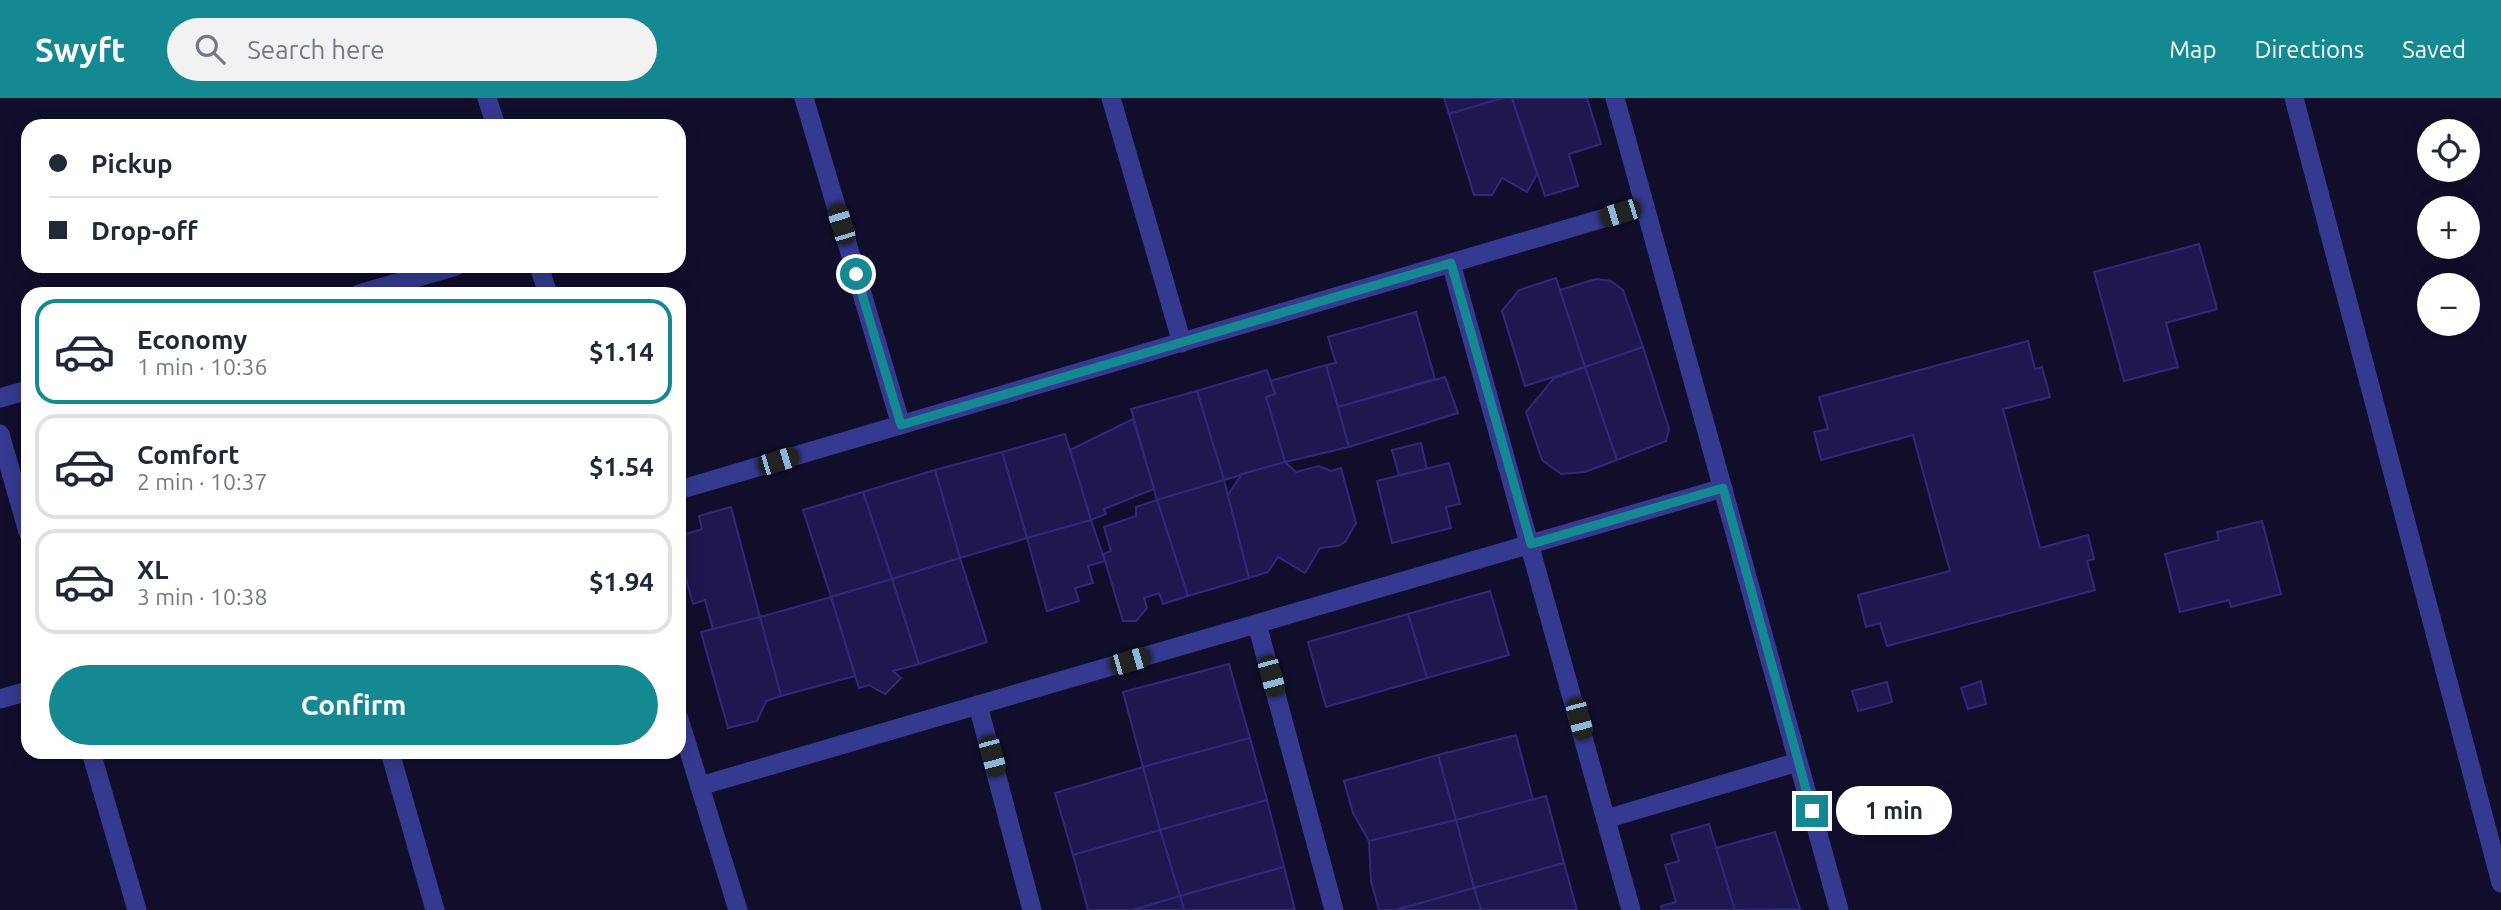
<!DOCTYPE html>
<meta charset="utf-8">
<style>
:root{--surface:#fff;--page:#f2f2f3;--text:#1f2937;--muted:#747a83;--line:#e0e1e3;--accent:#148991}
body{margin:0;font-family:Ubuntu,sans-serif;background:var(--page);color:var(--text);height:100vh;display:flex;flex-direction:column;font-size:26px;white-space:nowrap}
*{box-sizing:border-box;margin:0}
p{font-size:23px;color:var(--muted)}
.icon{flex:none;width:38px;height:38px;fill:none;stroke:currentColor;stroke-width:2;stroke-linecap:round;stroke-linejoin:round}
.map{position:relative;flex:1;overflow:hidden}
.sheet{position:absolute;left:21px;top:189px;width:665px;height:472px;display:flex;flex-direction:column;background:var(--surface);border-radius:21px;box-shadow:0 4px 18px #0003}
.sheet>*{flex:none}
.hud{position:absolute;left:21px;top:21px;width:665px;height:154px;border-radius:21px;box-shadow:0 4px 18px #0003;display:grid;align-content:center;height:154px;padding:0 28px;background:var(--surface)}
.fabs{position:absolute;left:2417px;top:21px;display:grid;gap:14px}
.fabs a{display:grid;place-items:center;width:63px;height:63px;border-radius:50%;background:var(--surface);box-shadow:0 4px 18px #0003;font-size:35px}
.end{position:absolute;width:32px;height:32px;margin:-16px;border:9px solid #148991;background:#fff;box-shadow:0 0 0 4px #fff}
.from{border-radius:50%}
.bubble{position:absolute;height:49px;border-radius:24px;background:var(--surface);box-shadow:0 4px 18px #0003;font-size:23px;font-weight:700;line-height:49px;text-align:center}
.car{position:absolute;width:21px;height:42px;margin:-21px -10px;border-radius:9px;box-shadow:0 0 5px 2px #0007;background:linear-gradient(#222 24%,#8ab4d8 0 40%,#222 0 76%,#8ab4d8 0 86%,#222 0)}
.hud b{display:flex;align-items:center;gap:24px;height:66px;font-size:26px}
.hud b+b{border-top:2px solid var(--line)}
.hud i{width:18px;height:18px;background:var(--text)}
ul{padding:12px 0 0;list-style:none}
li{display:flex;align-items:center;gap:21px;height:105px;margin:0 14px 10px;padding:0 14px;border:4px solid var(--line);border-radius:21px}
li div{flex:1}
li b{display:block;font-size:26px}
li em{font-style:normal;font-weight:700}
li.current{border-color:var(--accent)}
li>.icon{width:63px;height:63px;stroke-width:1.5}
.action{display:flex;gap:14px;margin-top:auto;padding:14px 28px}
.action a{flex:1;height:80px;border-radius:42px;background:var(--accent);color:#fff;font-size:28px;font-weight:700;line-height:80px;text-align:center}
header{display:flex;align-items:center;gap:42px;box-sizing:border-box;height:98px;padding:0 35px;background:var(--accent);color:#fff}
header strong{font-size:33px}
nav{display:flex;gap:38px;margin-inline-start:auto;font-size:24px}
.search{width:490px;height:63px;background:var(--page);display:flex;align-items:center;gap:18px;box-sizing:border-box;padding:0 24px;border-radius:38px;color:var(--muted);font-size:26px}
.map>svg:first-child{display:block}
.building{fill:#1e184f;stroke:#31287e;stroke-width:2}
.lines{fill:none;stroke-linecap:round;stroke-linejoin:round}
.minor{stroke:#353a90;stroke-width:19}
.route{stroke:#148991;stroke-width:9}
</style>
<header>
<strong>Swyft</strong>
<div class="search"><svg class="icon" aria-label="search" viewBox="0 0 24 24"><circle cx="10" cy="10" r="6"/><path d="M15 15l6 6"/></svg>Search here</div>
<nav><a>Map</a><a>Directions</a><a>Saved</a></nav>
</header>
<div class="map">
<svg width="2501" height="812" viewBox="0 0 2501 812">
<rect width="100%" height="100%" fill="#110e2c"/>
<g class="building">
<path d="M 1444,0 L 1503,0 L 1449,16 Z"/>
<path d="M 1503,0 L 1512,0 L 1537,76 L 1527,94 L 1502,80 L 1492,97 L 1474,97 L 1449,16 Z"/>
<path d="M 1512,0 L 1587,0 L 1601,46 L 1569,56 L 1578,88 L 1545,98 Z"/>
<path d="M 2199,146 L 2217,211 L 2166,225 L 2178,269 L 2124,283 L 2094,174 Z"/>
<path d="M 1556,180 L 1585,269 L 1525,288 L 1502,213 L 1519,192 Z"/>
<path d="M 1596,181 L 1611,183 L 1623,192 L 1643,249 L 1585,269 L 1560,192 Z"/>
<path d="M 1416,214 L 1435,281 L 1338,309 L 1326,267 L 1336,265 L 1328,239 Z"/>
<path d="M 2028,243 L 2035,271 L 2042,269 L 2050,299 L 2003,311 L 2040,450 L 2088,437 L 2094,461 L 2087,463 L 2095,492 L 1887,548 L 1880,525 L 1866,529 L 1858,497 L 1950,473 L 1913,337 L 1821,362 L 1814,334 L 1828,331 L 1819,299 Z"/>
<path d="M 1643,249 L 1669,331 L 1666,343 L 1617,362 L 1585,269 Z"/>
<path d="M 1326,267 L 1349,349 L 1285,364 L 1266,299 L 1275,296 L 1270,283 Z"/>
<path d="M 1585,269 L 1617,362 L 1585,374 L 1561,376 L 1542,362 L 1526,314 L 1554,280 Z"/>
<path d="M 1267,272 L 1275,296 L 1266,299 L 1285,364 L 1224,382 L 1197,293 Z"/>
<path d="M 1445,279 L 1458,315 L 1349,349 L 1338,309 Z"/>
<path d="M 1197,293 L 1224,382 L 1157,402 L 1131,311 Z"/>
<path d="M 1133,321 L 1154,391 L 1104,411 L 1106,416 L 1091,422 L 1070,352 Z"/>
<path d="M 1065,336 L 1091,422 L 1027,440 L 1002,354 Z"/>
<path d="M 1421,345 L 1427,371 L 1399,377 L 1392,352 Z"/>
<path d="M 1002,354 L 1027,440 L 960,460 L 935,372 Z"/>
<path d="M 1285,364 L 1296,374 L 1319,368 L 1331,373 L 1341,370 L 1356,425 L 1345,444 L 1338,448 L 1320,450 L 1305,475 L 1278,459 L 1268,474 L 1249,480 L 1227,398 L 1242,376 Z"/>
<path d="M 1449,365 L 1460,406 L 1446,409 L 1451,430 L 1392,445 L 1377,383 Z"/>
<path d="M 935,372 L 960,460 L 892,481 L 863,394 Z"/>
<path d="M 1224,382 L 1249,480 L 1188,498 L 1157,402 Z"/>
<path d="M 863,394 L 892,481 L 831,499 L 803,412 Z"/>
<path d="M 1157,402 L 1188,498 L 1163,506 L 1159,495 L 1144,500 L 1147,510 L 1136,523 L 1123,523 L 1103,456 L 1111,453 L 1104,429 L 1136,418 L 1136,409 Z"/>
<path d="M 731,409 L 760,519 L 713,531 L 705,502 L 693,506 L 679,456 L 679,438 L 702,431 L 699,418 Z"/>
<path d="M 1091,422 L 1105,463 L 1088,468 L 1093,485 L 1075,490 L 1079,503 L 1047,513 L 1027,440 Z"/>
<path d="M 2262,423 L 2281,496 L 2231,509 L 2229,502 L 2180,514 L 2165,456 L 2219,442 L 2217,434 Z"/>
<path d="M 960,460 L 987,544 L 919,566 L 892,481 Z"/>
<path d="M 892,481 L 919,566 L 893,573 L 901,580 L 885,596 L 869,587 L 859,590 L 831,499 Z"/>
<path d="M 1490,493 L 1509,557 L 1427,580 L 1408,516 Z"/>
<path d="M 831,499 L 855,578 L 781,598 L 760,519 Z"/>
<path d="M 1408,516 L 1427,580 L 1326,609 L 1308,544 Z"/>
<path d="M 760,519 L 781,598 L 766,603 L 757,623 L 728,630 L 701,534 Z"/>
<path d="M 1229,566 L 1250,640 L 1143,669 L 1123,594 Z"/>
<path d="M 1981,583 L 1986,606 L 1968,611 L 1961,590 Z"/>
<path d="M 1887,584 L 1892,604 L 1858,613 L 1852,593 Z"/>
<path d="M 1516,637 L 1533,702 L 1456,722 L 1438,657 Z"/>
<path d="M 1250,640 L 1267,702 L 1160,732 L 1143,669 Z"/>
<path d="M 1438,657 L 1456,722 L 1369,743 L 1353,715 L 1344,683 Z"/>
<path d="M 1143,669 L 1160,732 L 1073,757 L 1055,695 Z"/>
<path d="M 1546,698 L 1564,765 L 1474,790 L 1456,722 Z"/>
<path d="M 1267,702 L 1284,769 L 1180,798 L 1160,732 Z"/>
<path d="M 1456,722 L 1474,790 L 1396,812 L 1379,812 L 1371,783 L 1369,743 Z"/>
<path d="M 1709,726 L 1735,812 L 1662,812 L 1661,808 L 1676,804 L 1665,767 L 1679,763 L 1671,737 Z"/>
<path d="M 1160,732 L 1180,798 L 1133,812 L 1088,812 L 1073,757 Z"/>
<path d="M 1775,734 L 1800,811 L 1735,812 L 1716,750 Z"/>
<path d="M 1564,765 L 1577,812 L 1481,812 L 1474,790 Z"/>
<path d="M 1284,769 L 1295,812 L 1184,812 L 1180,798 Z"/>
<path d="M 1474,790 L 1481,812 L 1396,812 Z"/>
<path d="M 1180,798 L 1184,812 L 1133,812 Z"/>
</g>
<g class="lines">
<g class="minor">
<path d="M 487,0 L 496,28"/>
<path d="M 804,0 L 901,327"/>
<path d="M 1111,0 L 1182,245"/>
<path d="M 1615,0 L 1839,812"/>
<path d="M 2294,0 L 2501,785"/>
<path d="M 1451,165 L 1631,812"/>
<path d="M 539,168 L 548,196"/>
<path d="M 359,196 L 456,168"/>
<path d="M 0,300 L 28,292"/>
<path d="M 0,336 L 28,434"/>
<path d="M 679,392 L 1645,108"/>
<path d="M 1257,526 L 1334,812"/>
<path d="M 0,601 L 28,593"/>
<path d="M 978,607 L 1032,812"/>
<path d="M 679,621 L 738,812"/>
<path d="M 91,654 L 137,812"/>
<path d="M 390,654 L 435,812"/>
<path d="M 700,688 L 1723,390"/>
<path d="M 1606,721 L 1798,664"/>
</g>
</g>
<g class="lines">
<path class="route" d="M 856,176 L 901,327 L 1451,165 L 1531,446 L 1723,390 L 1812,713"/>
</g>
</svg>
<div class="fabs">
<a><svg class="icon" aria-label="locate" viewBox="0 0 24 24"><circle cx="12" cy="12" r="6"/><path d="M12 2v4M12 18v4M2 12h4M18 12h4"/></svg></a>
<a>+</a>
<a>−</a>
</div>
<i class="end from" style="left:856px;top:176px"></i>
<i class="end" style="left:1812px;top:713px"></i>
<div class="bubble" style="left:1836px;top:688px;width:116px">1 min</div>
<i class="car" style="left:1620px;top:115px;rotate:253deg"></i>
<i class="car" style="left:841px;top:126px;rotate:343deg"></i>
<i class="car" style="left:778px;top:363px;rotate:73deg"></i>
<i class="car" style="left:1130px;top:563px;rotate:74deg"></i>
<i class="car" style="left:1271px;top:578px;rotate:165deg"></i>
<i class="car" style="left:1579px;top:621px;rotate:165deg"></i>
<i class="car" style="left:992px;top:658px;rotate:165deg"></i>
<div class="hud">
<b><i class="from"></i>Pickup</b>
<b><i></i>Drop-off</b>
</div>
<section class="sheet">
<ul>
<li class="current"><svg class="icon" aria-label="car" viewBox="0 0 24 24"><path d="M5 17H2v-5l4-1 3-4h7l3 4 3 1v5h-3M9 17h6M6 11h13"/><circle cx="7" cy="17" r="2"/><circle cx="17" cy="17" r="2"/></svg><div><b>Economy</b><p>1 min · 10:36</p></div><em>$1.14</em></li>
<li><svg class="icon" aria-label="car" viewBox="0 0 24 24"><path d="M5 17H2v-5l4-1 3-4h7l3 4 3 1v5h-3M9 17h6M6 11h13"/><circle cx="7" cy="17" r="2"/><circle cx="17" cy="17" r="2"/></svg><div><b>Comfort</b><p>2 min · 10:37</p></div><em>$1.54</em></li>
<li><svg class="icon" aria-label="car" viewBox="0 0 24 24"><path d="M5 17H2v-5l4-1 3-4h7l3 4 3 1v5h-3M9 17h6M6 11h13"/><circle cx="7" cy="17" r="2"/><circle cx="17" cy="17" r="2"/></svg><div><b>XL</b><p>3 min · 10:38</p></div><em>$1.94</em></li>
</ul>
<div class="action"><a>Confirm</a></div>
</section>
</div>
